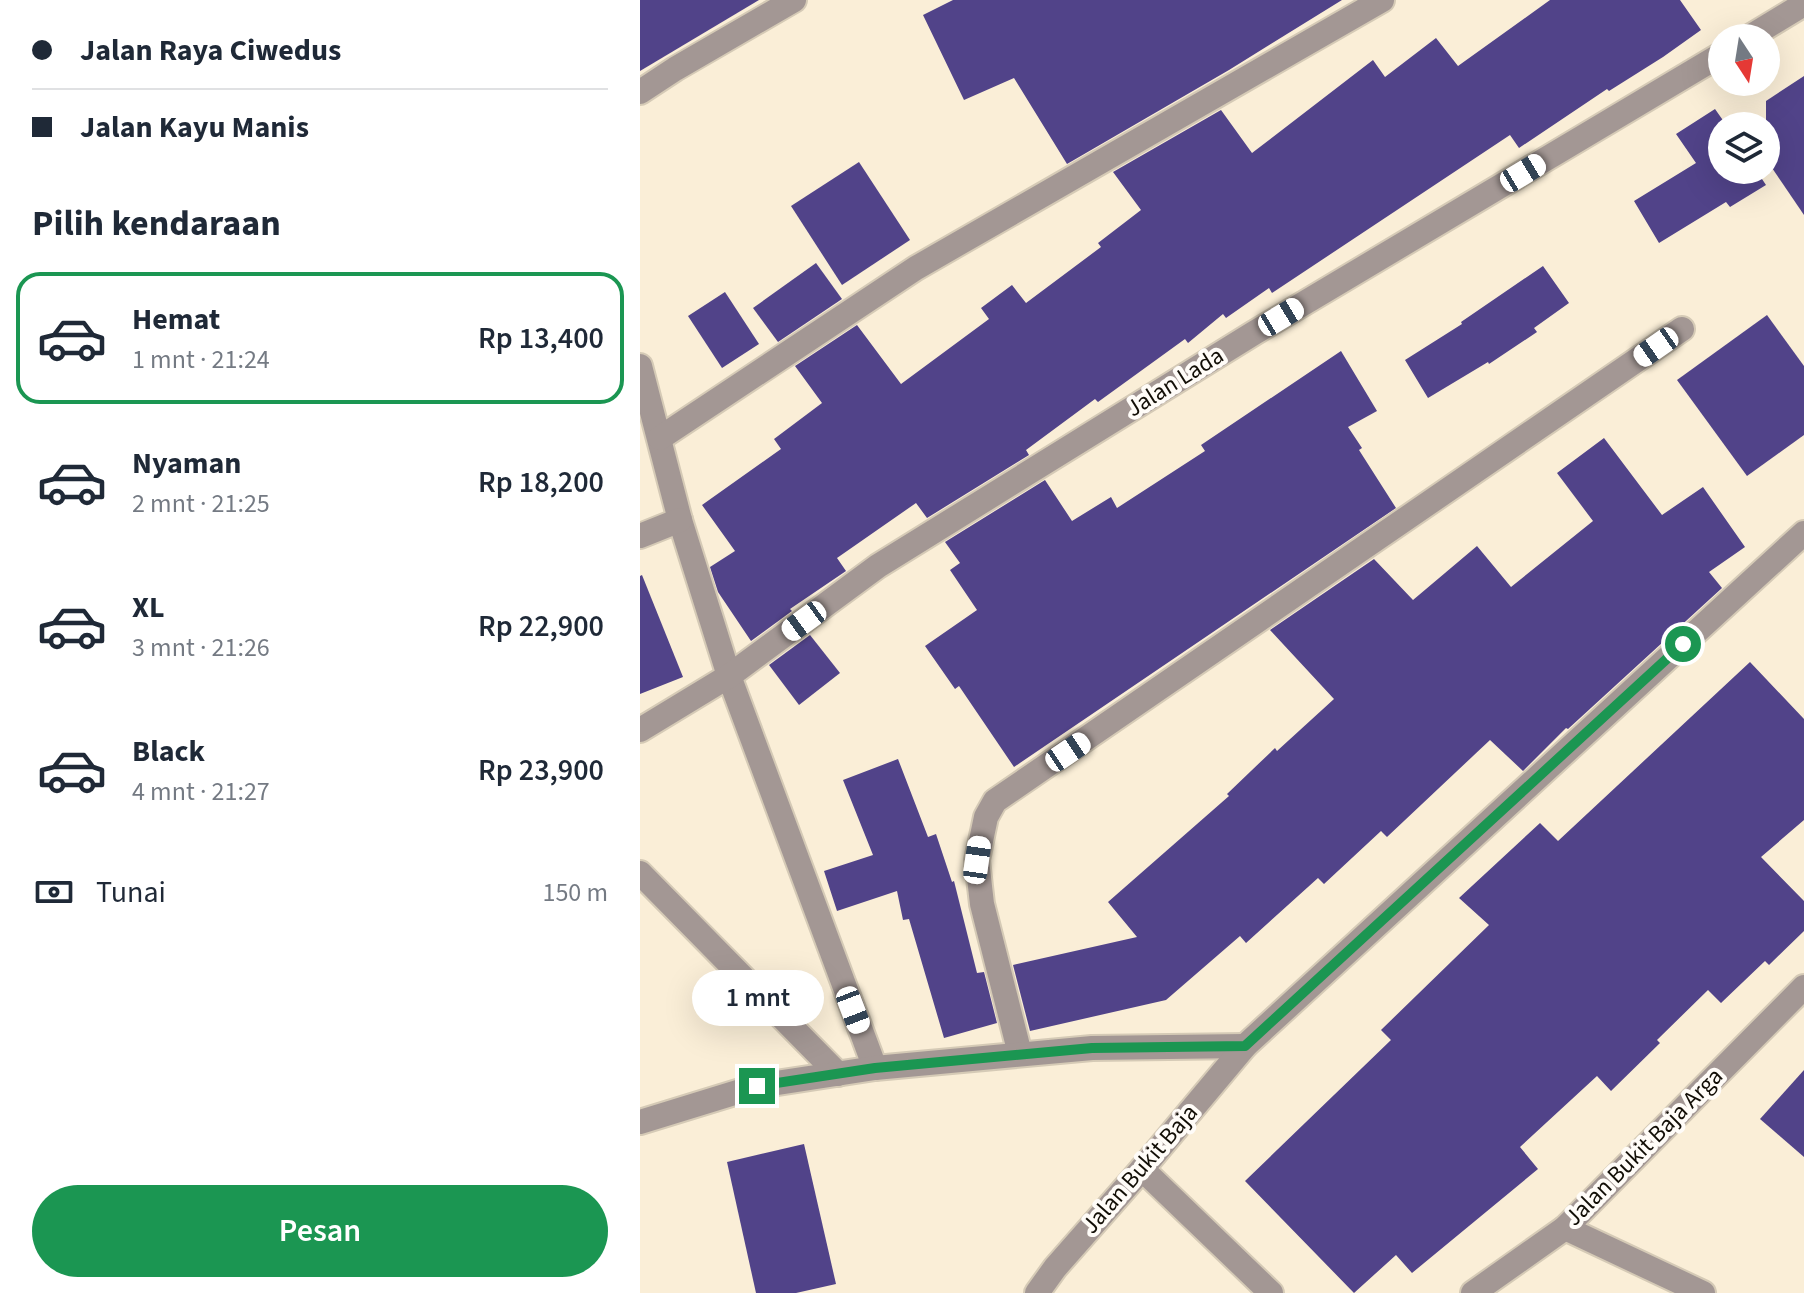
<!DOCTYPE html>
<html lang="id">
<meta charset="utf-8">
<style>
:root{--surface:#fff;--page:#f2f2f3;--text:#1f2937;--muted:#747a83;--line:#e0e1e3;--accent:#1b9652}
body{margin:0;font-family:"Source Sans 3",sans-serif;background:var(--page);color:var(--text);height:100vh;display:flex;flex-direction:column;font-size:30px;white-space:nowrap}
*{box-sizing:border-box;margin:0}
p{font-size:26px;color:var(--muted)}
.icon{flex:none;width:44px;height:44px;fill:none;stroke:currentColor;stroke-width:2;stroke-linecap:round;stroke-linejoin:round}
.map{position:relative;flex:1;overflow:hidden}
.side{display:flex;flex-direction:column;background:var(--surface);width:640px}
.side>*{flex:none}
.guide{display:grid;align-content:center;height:176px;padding:0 32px;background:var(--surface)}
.needle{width:52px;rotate:168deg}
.controls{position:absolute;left:1068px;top:24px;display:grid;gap:16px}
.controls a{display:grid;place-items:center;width:72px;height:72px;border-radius:50%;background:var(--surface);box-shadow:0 8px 32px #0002;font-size:40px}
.end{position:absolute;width:36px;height:36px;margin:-18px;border:10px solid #1b9652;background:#fff;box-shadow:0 0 0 4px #fff}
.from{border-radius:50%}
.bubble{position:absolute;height:56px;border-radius:28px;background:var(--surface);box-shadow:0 8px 32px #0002;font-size:26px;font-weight:600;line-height:56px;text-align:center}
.car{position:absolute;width:24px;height:48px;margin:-24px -12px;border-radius:10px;box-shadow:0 0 6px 2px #0007;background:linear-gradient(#fff 24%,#345 0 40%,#fff 0 76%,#345 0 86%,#fff 0)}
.guide b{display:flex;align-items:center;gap:28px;height:76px;font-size:30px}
.guide b+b{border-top:2px solid var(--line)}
.guide i{width:20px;height:20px;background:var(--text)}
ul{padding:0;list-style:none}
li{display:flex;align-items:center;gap:24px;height:132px;margin:0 16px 12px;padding:0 16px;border:4px solid transparent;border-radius:24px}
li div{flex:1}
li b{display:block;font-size:30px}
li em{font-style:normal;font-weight:600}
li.active{border-color:var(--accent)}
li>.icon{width:72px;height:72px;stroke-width:1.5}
h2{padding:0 32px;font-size:36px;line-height:96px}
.pay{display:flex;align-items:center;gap:20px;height:88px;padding:0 32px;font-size:30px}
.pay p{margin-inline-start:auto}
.action{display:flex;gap:16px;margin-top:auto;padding:16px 32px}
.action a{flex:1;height:92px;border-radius:48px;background:var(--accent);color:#fff;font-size:32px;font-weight:600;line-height:92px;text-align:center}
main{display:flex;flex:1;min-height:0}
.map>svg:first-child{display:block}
.building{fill:#514389}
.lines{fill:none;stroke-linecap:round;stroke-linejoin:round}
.minor-casing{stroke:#d5cab6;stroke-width:28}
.minor{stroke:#a39794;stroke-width:24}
.route{stroke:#1b9652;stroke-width:10}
.labels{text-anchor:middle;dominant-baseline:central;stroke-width:8;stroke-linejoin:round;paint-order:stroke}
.street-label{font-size:24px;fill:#120e06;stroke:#fffcf8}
</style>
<main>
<section class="side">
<div class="guide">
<b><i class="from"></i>Jalan Raya Ciwedus</b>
<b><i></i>Jalan Kayu Manis</b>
</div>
<h2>Pilih kendaraan</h2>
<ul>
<li class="active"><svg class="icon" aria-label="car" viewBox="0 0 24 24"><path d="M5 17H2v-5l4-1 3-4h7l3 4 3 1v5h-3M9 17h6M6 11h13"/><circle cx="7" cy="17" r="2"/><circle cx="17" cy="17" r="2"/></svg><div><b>Hemat</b><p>1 mnt · 21:24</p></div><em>Rp 13,400</em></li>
<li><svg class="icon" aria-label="car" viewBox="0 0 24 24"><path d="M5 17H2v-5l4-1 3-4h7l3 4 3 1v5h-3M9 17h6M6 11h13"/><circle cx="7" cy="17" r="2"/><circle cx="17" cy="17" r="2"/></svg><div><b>Nyaman</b><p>2 mnt · 21:25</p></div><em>Rp 18,200</em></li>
<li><svg class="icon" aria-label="car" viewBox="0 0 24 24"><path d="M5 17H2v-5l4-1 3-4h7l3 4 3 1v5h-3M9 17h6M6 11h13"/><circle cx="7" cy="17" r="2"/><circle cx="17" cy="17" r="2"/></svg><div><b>XL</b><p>3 mnt · 21:26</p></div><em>Rp 22,900</em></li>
<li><svg class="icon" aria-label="car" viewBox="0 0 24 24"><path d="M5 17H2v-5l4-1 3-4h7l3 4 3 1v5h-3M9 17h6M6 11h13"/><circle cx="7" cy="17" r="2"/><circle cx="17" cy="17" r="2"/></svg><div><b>Black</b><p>4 mnt · 21:27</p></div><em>Rp 23,900</em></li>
</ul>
<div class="pay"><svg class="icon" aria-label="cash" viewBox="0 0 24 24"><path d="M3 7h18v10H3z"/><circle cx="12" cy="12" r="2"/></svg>Tunai<p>150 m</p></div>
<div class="action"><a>Pesan</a></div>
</section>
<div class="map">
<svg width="1164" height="1293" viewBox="0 0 1164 1293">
<rect width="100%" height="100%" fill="#faeed7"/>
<g class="building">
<path d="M 0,0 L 119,0 L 0,71 Z"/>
<path d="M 313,0 L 702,0 L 589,70 L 427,164 L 374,78 L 324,100 L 283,15 Z"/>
<path d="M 910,0 L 1040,0 L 1061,30 L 1023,57 L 969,91 L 967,89 L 879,148 L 870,135 L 632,293 L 629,288 L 586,318 L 583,314 L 548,343 L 545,339 L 458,402 L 455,399 L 386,450 L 389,455 L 287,518 L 276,503 L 197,558 L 206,571 L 150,609 L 152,611 L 111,641 L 78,592 L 70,567 L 95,551 L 62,505 L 141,449 L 134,439 L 182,403 L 155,366 L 217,325 L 261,384 L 349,319 L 341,308 L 372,285 L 386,303 L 461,247 L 458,243 L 501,210 L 473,172 L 581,110 L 612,153 L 733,60 L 745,77 L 796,38 L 818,66 Z"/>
<path d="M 1164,76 L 1164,215 L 1126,159 L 1126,101 Z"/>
<path d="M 1075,109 L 1087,126 L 1082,126 L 1082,170 L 1116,170 L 1126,185 L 1090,207 L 1086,202 L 1019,243 L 994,201 L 1056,163 L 1036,134 Z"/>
<path d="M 219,162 L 270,240 L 202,285 L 151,206 Z"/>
<path d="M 176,263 L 202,299 L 138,342 L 113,308 Z"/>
<path d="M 903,266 L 929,303 L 894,328 L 897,332 L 849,364 L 848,362 L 788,398 L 765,360 L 822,324 L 821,322 Z"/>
<path d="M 85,292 L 119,344 L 82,368 L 48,316 Z"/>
<path d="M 1127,315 L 1164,366 L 1164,435 L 1107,476 L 1037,380 Z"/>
<path d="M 701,351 L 737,411 L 708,427 L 722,448 L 719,450 L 756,508 L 374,767 L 319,686 L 315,689 L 285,646 L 337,610 L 310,570 L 320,563 L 305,542 L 405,480 L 432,521 L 471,497 L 477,508 L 565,451 L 561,445 Z"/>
<path d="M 964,438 L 1022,515 L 1063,487 L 1105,547 L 1069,572 L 1082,588 L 928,729 L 926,728 L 883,771 L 850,740 L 747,837 L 741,831 L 684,884 L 678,878 L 606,943 L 600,936 L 526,1000 L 390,1031 L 373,965 L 497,937 L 468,902 L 589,796 L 587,794 L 635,748 L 637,751 L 694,699 L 630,630 L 734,559 L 773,600 L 837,546 L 871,587 L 953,521 L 917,473 Z"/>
<path d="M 2,575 L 43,677 L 0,694 L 0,576 Z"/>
<path d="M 170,635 L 200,673 L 159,705 L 129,665 Z"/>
<path d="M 1110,662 L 1164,719 L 1164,820 L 1121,857 L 1164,901 L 1164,931 L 1129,965 L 1125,961 L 1081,1003 L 1068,990 L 1017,1040 L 1020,1043 L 971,1091 L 957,1076 L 880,1147 L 898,1169 L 772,1273 L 756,1255 L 714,1293 L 605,1181 L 751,1040 L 741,1030 L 849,925 L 819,898 L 900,823 L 918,841 Z"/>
<path d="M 258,759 L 288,837 L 296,834 L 312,882 L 314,881 L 337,973 L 344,972 L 357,1023 L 304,1038 L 269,919 L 263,920 L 257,891 L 197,911 L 184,871 L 233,855 L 203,780 Z"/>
<path d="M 1164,1070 L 1164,1157 L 1120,1119 Z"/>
<path d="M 164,1144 L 196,1284 L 156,1293 L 116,1293 L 87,1162 Z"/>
</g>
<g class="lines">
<defs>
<g id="minor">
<path d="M 1108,38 L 1164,4"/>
<path d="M 0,92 L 35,69 L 154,0"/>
<path d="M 0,366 L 40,520 L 89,676 L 235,1068"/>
<path d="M 20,438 L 276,268 L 742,0"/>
<path d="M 0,536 L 40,520"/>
<path d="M 0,730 L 89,676 L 238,566 L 614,333 L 1082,54"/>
<path d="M 0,873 L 198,1074"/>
<path d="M 380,1054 L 342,904 L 337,860 L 346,817 L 355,801 L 1042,329"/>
<path d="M 0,1122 L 117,1086 L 235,1068 L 452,1048 L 605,1046"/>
<path d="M 502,1169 L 631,1293"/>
<path d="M 925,1228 L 1063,1293"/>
<path d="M 397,1293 L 415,1268 L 502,1169 L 605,1046 L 1164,533"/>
<path d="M 833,1293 L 925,1228 L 1164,987"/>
</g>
</defs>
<use href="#minor" class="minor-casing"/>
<use href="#minor" class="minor"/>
</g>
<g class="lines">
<path class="route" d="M 117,1086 L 235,1068 L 452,1048 L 605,1046 L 1043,644"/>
</g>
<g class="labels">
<g class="street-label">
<text transform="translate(535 382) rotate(-32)">Jalan Lada</text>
<text transform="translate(1004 1147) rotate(-45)">Jalan Bukit Baja Arga</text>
<text transform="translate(500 1169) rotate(-49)">Jalan Bukit Baja</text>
</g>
</g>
</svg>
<div class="controls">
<a><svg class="needle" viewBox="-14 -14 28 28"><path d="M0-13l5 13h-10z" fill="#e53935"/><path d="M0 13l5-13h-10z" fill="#747a83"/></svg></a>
<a><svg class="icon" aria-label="layers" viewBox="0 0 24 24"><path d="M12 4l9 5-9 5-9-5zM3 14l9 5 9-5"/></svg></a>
</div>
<i class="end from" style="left:1043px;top:644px"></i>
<i class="end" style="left:117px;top:1086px"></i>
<div class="bubble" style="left:52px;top:970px;width:132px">1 mnt</div>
<i class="car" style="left:883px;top:173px;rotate:59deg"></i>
<i class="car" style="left:641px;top:317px;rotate:59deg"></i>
<i class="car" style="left:1016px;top:347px;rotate:235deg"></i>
<i class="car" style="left:164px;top:621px;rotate:234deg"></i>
<i class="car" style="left:428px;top:752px;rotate:56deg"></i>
<i class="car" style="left:337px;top:860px;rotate:8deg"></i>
<i class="car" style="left:213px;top:1010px;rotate:159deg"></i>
</div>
</main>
